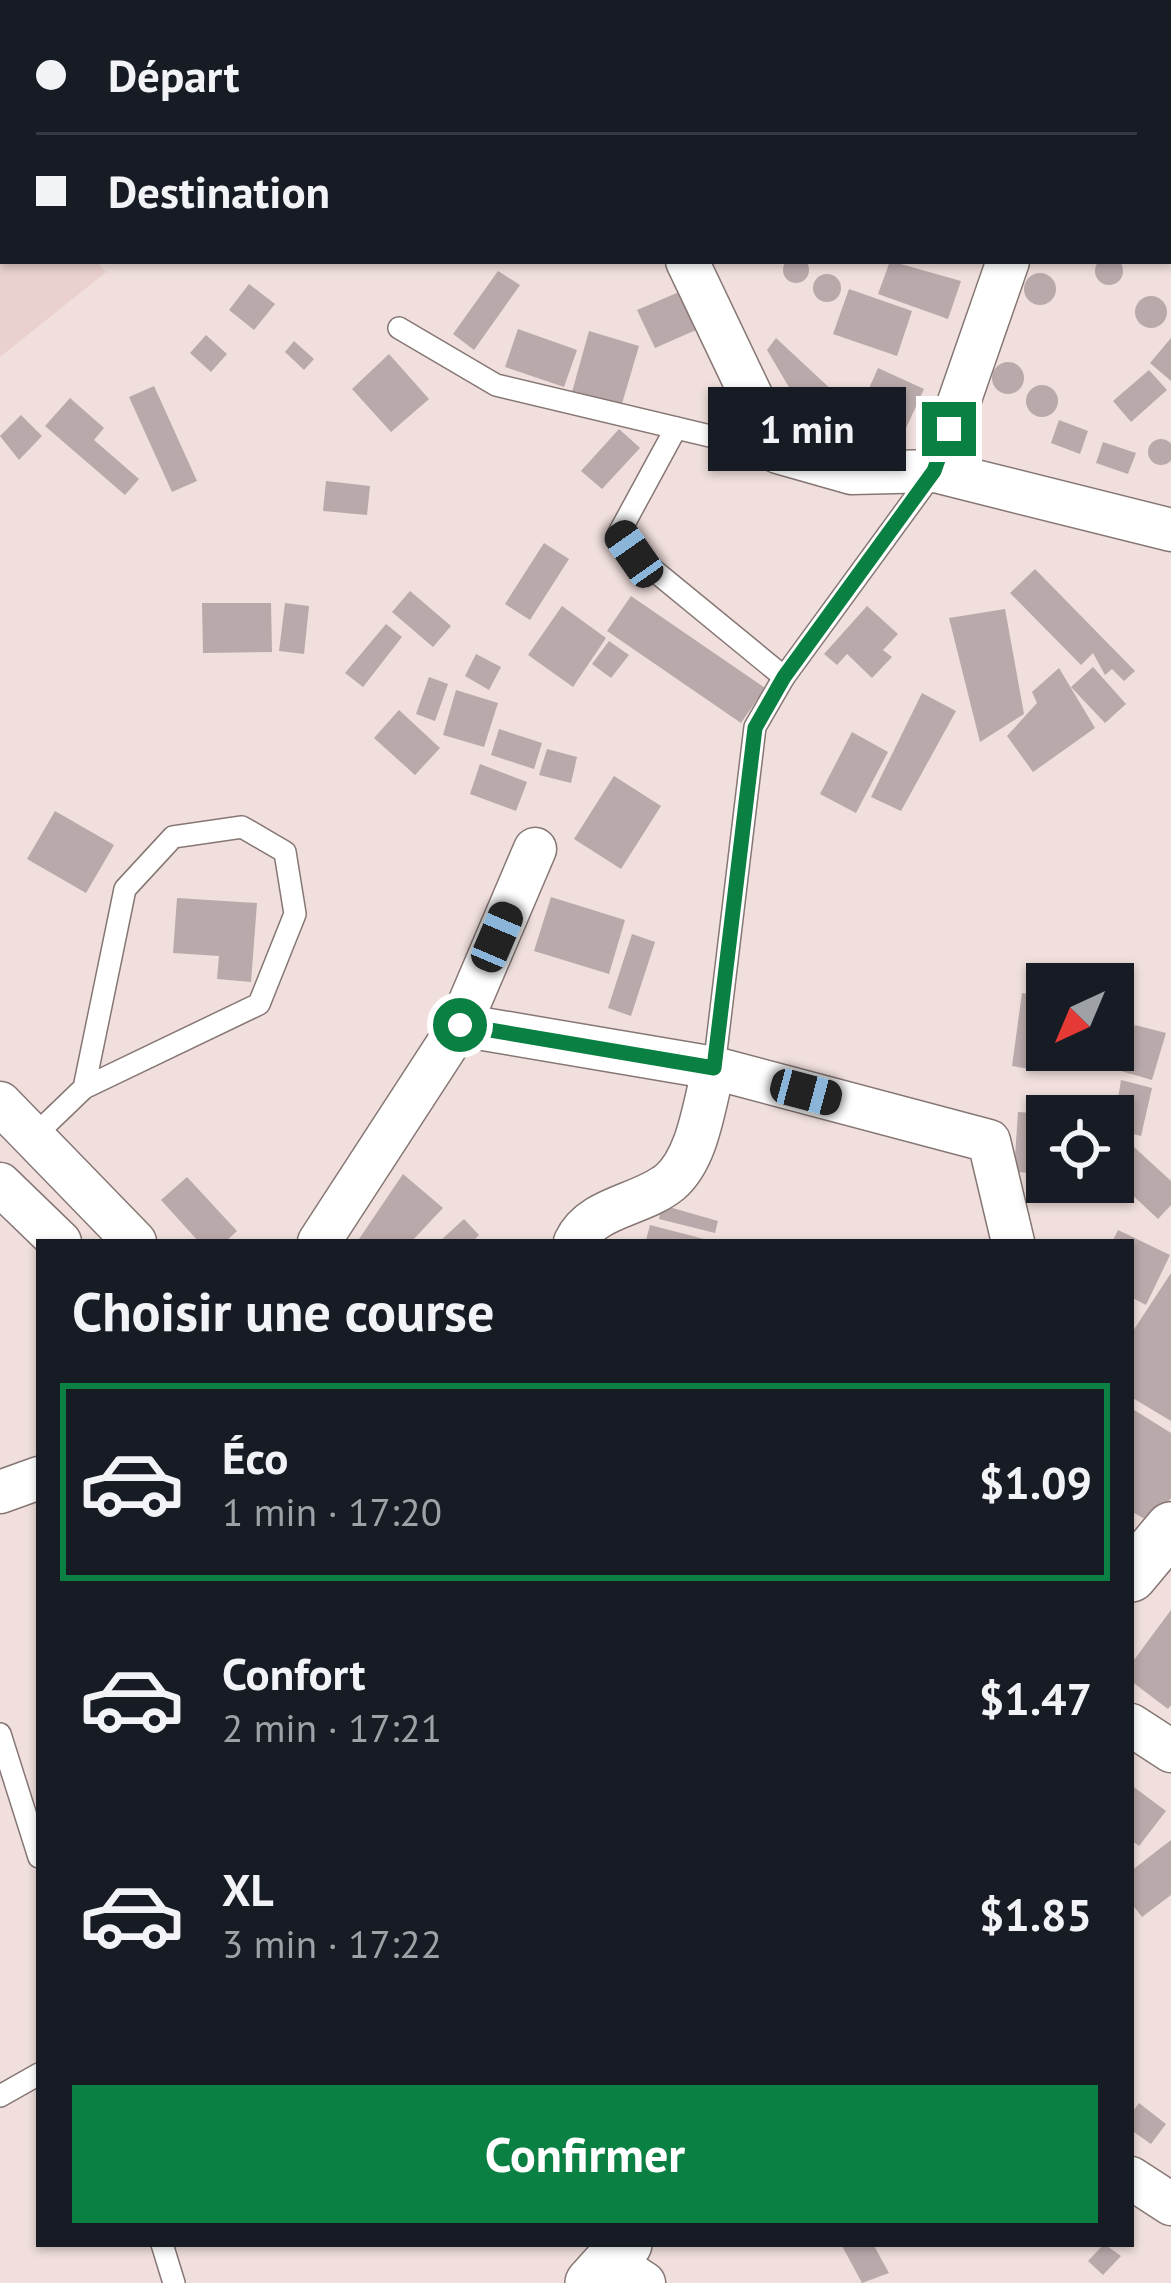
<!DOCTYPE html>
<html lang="fr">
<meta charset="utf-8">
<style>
:root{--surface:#171b24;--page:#242831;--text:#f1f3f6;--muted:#9ea1a6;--line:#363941;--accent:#0b8043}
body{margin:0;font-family:"PT Sans",sans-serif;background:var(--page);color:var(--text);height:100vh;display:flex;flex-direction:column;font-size:45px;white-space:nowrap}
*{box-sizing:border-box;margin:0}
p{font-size:39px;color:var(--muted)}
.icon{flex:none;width:66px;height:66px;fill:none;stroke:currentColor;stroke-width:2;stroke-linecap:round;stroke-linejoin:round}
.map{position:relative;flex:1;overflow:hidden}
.side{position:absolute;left:36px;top:1239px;width:1098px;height:1008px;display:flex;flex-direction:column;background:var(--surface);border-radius:0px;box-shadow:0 3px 9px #0004}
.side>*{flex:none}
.guide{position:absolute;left:0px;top:0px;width:1173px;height:264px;box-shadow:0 3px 9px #0004;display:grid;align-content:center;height:264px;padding:0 36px;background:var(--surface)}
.needle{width:78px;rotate:224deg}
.fabs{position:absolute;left:1026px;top:963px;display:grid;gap:24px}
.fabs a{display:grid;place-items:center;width:108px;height:108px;border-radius:0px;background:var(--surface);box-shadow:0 3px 9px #0004;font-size:60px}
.end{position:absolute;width:54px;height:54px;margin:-27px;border:15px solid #0b8043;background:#fff;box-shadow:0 0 0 6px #fff}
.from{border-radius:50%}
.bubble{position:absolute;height:84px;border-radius:0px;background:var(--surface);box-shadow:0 3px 9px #0004;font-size:39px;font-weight:700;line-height:84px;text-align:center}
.car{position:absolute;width:36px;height:72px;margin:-36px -18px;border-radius:15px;box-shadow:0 0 9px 3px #0007;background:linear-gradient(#222 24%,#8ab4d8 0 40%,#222 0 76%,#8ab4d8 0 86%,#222 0)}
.guide b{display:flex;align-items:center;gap:42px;height:114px;font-size:45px}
.guide b+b{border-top:3px solid var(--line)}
.guide i{width:30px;height:30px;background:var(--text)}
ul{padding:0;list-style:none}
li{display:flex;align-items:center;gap:36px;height:198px;margin:0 24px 18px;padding:0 12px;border:6px solid transparent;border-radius:0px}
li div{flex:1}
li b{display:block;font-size:45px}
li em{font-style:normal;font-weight:700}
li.on{border-color:var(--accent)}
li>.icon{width:108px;height:108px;stroke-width:1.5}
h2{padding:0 36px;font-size:54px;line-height:144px}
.primary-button{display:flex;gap:24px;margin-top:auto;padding:24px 36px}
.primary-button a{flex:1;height:138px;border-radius:0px;background:var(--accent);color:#fff;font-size:48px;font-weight:700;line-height:138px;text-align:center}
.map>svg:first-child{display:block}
.built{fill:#ead1cd}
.building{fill:#b9a9aa}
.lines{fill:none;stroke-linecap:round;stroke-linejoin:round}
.service-casing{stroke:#867774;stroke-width:24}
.minor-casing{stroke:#867774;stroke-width:45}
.tertiary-casing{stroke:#867774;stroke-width:54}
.service{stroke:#fff;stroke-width:21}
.minor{stroke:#fff;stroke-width:42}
.tertiary{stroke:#fff;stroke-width:51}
.route{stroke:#0b8043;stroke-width:15}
</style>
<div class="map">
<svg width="1171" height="2283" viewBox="0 0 1171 2283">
<rect width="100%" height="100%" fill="#f0dfdc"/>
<path class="built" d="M 0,164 L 3,261 L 95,261 L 106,272 L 0,357 Z"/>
<g class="building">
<circle cx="1109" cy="271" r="14"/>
<circle cx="796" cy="270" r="13"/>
<path d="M 890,261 L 961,281 L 948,319 L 878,294 Z"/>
<path d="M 498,271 L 520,285 L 474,350 L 453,334 Z"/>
<circle cx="1040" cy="289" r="16"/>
<circle cx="827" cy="288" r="14"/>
<path d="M 249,284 L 275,304 L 254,330 L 229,310 Z"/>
<path d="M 849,289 L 912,311 L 897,356 L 833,334 Z"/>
<path d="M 679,292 L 696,330 L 655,348 L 637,310 Z"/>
<circle cx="1151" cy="312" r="16"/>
<path d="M 518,329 L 577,350 L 564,387 L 505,367 Z"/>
<path d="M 589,331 L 639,346 L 621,407 L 572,392 Z"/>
<path d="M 206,335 L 227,354 L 211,372 L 190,353 Z"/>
<path d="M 776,338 L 835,393 L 856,396 L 845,420 L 869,435 L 862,462 L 819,438 L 767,350 Z"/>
<path d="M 1171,338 L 1171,381 L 1150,363 Z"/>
<path d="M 294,341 L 314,359 L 304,370 L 285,352 Z"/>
<path d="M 389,354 L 429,399 L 391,432 L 352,389 Z"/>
<circle cx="1008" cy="378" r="16"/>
<path d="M 878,368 L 924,389 L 901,439 L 856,418 Z"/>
<path d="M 1149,370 L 1167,390 L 1131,422 L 1113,401 Z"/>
<circle cx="1042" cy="401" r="16"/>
<path d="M 154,386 L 197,481 L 172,492 L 129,397 Z"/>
<path d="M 70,398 L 104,428 L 94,440 L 139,479 L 125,495 L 45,426 Z"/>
<path d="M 21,415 L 42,436 L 19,460 L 0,436 Z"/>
<path d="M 1059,420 L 1088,431 L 1080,454 L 1051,443 Z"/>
<path d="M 619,429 L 640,448 L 602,489 L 581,471 Z"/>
<circle cx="1161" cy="452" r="13"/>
<path d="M 1103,442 L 1136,453 L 1128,474 L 1096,463 Z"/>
<path d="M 326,481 L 370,486 L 367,515 L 323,511 Z"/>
<path d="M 544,543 L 569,559 L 530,620 L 505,604 Z"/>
<path d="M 1035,569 L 1135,671 L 1124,681 L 1112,669 L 1105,675 L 1093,653 L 1081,665 L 1010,593 Z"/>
<path d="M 410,591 L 451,626 L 433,647 L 392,612 Z"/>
<path d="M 631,596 L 765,688 L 741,723 L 607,631 Z"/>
<path d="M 202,603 L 271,603 L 272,652 L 203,653 Z"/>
<path d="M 285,603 L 309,606 L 304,654 L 279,651 Z"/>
<path d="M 562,606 L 606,638 L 573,687 L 528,655 Z"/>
<path d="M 867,606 L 898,634 L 883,650 L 892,657 L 872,678 L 847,654 L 837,665 L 824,654 Z"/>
<path d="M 1005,609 L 1024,714 L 980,742 L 949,618 Z"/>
<path d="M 386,624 L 402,637 L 363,687 L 345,673 Z"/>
<path d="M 609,641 L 629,655 L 611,678 L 592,664 Z"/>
<path d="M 476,654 L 501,667 L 489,690 L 465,676 Z"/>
<path d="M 1093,667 L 1126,704 L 1105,723 L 1071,687 Z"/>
<path d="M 1059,668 L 1095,728 L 1033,772 L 1007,736 L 1037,703 L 1032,692 Z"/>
<path d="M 429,677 L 448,684 L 435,721 L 416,714 Z"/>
<path d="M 456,690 L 498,703 L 484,747 L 443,735 Z"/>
<path d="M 922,693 L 956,711 L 901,811 L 871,797 Z"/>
<path d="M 399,710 L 440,748 L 415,775 L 374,738 Z"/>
<path d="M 499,729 L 542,743 L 534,769 L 491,755 Z"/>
<path d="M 852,732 L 888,752 L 856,813 L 820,794 Z"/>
<path d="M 547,749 L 577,757 L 571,783 L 539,775 Z"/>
<path d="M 480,764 L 527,782 L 516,811 L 470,794 Z"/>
<path d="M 614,776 L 661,806 L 621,869 L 574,839 Z"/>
<path d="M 55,811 L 114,845 L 86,893 L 27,859 Z"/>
<path d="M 551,897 L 625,920 L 609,974 L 534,951 Z"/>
<path d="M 177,898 L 257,903 L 251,982 L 217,979 L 219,956 L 173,953 Z"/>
<path d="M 632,934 L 655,942 L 631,1016 L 608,1008 Z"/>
<path d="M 1022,993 L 1047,997 L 1047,1030 L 1042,1029 L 1036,1070 L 1012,1066 Z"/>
<path d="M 1135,1025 L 1166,1033 L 1152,1080 L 1121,1071 Z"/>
<path d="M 1121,1080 L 1152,1088 L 1141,1136 L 1113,1129 Z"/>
<path d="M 1018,1112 L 1047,1114 L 1047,1174 L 1014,1172 Z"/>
<path d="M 1134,1147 L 1171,1181 L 1171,1205 L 1158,1219 L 1113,1177 L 1113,1170 Z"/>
<path d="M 403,1174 L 443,1208 L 411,1242 L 357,1242 Z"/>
<path d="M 187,1177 L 237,1231 L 225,1242 L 199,1242 L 161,1200 Z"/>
<path d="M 662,1205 L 718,1221 L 715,1233 L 659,1219 Z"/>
<path d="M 464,1219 L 479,1235 L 472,1242 L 439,1242 Z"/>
<path d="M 650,1225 L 708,1240 L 708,1242 L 646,1240 Z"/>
<path d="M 1118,1230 L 1170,1255 L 1146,1305 L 1131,1297 L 1131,1242 L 1112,1242 Z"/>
<path d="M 1171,1273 L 1171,1421 L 1131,1397 L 1131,1334 Z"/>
<path d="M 1131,1408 L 1171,1433 L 1171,1498 L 1153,1524 L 1131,1511 Z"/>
<path d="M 1171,1610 L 1171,1705 L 1168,1709 L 1131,1681 L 1131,1664 Z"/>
<path d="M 1131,1785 L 1166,1811 L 1139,1846 L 1131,1840 Z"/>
<path d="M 1171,1840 L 1171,1895 L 1142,1917 L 1131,1903 L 1131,1871 Z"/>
<path d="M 1139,2103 L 1166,2124 L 1151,2144 L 1131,2130 L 1131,2114 Z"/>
<path d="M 841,2244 L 873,2244 L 889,2273 L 862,2283 Z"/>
<path d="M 1104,2244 L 1121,2256 L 1103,2275 L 1088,2261 Z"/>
</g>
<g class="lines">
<defs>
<g id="service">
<path d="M 399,328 L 496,385 L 777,452"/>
<path d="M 676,428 L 619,533 L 634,554 L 784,677"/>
<path d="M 714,1068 L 755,727 L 784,677 L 933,473"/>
<path d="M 33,1137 L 84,1088 L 259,1004 L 295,914 L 285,852 L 242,827 L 173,837 L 125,889 L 84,1088"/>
<path d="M 0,1734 L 39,1857"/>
<path d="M 0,2096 L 39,2074"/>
<path d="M 162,2244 L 174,2283"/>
</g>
<g id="minor">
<path d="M 557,0 L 559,3"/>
<path d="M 616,3 L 617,0"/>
<path d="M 1092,3 L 1093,0"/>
<path d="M 687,261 L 778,452 L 852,473 L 935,471 L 1171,530"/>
<path d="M 935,471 L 1008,261"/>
<path d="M 460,1025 L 714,1068 L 989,1141 L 1013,1242"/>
<path d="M 0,1103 L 135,1242"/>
<path d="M 0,1184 L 60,1242"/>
<path d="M 319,1242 L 460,1025 L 535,849"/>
<path d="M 575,1242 C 592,1206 641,1206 670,1182 C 699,1157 704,1103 714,1068"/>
<path d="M 0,1492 L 39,1478"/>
<path d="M 1131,1725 L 1171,1751"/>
<path d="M 1131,2178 L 1171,2204"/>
<path d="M 612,2262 L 644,2283"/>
</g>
<g id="tertiary">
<path d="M 1131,1576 L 1171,1528"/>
<path d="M 591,2283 L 626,2244"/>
</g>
</defs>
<use href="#service" class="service-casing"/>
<use href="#minor" class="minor-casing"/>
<use href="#tertiary" class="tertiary-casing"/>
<use href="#service" class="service"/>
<use href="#minor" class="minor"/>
<use href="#tertiary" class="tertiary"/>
</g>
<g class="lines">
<path class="route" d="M 460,1025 L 714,1068 L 755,728 L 784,677 L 934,471 L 949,429"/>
</g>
</svg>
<div class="fabs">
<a><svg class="needle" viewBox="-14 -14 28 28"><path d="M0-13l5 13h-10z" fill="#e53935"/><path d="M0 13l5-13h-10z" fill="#9ea1a6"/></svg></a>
<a><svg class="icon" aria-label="locate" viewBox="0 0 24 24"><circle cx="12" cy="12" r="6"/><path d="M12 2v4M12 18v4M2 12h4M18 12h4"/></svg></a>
</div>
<i class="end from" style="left:460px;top:1025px"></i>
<i class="end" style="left:949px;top:429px"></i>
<div class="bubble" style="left:708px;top:387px;width:198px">1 min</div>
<i class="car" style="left:634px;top:554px;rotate:325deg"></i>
<i class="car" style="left:497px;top:937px;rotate:23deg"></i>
<i class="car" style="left:806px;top:1092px;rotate:105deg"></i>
<div class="guide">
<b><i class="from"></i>Départ</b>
<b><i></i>Destination</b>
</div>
<section class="side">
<h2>Choisir une course</h2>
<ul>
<li class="on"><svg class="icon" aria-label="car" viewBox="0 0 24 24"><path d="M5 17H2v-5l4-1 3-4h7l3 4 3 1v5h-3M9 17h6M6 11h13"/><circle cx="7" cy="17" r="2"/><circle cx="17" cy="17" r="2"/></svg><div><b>Éco</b><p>1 min · 17:20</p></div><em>$1.09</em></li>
<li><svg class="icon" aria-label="car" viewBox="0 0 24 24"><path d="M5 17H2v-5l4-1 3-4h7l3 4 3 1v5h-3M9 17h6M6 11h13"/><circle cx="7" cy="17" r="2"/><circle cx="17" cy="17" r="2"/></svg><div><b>Confort</b><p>2 min · 17:21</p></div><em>$1.47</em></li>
<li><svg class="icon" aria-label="car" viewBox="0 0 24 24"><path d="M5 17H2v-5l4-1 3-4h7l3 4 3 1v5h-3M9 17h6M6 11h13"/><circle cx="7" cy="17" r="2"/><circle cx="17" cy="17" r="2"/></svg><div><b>XL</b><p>3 min · 17:22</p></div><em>$1.85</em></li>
</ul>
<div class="primary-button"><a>Confirmer</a></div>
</section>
</div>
